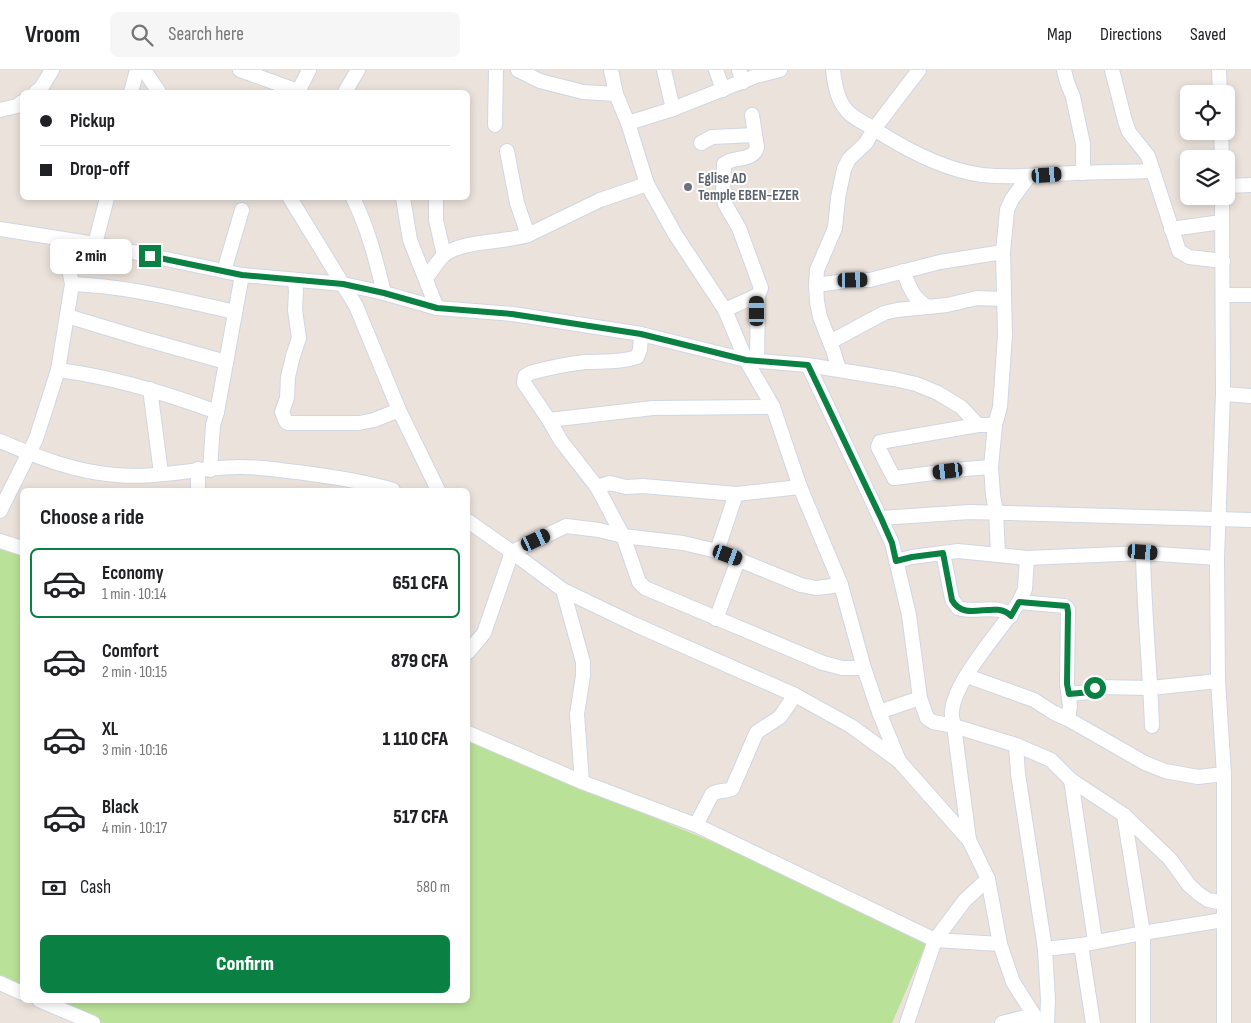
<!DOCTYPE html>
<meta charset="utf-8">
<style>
:root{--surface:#fff;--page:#f6f6f6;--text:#202124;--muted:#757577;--line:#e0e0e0;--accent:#0b8043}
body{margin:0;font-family:"Sofia Sans Condensed",sans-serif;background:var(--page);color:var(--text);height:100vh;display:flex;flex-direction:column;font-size:19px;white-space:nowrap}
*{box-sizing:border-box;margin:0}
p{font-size:16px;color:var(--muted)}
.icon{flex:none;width:28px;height:28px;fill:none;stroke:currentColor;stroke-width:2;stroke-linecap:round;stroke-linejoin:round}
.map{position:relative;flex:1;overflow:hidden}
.drawer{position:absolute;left:20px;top:418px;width:450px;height:515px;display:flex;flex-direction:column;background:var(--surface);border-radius:8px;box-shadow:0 2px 8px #0003}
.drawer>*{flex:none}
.guide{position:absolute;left:20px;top:20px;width:450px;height:110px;border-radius:8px;box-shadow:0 2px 8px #0003;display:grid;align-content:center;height:110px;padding:0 20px;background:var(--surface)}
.buttons{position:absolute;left:1180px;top:15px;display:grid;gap:10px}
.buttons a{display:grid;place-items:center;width:55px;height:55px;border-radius:8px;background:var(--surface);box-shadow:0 2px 8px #0003;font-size:25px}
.end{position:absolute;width:22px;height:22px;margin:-11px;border:6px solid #0b8043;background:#fff;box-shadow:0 0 0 2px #fff}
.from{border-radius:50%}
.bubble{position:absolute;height:35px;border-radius:8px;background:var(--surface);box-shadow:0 2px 8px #0003;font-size:16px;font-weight:800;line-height:35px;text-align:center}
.car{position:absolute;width:15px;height:30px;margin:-15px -8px;border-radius:6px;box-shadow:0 0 4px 1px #0007;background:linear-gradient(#222 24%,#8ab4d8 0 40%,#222 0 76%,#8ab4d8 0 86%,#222 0)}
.guide b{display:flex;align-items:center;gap:18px;height:48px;font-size:19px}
.guide b+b{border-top:1px solid var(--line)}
.guide i{width:12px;height:12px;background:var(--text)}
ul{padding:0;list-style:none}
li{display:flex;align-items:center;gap:15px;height:70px;margin:0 10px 8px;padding:0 10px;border:2px solid transparent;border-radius:8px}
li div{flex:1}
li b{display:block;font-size:19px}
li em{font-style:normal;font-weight:800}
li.on{border-color:var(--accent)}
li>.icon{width:45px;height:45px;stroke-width:1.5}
h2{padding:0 20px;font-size:22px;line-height:60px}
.pay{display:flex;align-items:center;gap:12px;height:55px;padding:0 20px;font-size:19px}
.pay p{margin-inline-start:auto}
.cta{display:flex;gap:10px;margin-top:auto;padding:10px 20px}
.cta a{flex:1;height:58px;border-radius:8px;background:var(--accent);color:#fff;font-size:20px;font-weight:800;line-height:58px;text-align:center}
header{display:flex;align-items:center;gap:30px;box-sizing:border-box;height:70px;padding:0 25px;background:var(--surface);border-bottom:1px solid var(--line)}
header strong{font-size:24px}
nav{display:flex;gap:28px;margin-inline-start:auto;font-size:18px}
.search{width:350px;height:45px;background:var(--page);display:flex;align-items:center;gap:12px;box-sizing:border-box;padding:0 18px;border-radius:8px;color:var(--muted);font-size:19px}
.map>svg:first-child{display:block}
.grass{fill:#bae198}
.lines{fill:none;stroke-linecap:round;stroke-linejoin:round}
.minor-casing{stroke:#d0d6e2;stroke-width:16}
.minor{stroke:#fff;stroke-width:14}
.route{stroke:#0b8043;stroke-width:6}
.worship-dot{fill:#6b7280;stroke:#fff;stroke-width:2}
.labels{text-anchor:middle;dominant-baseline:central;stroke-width:4;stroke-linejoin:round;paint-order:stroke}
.worship-label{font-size:15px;font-weight:bold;fill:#5b616d;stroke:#fff;text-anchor:start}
</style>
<header>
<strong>Vroom</strong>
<div class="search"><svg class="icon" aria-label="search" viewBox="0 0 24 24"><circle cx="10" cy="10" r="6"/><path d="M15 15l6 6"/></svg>Search here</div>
<nav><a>Map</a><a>Directions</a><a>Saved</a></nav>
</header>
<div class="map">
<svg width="1251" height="953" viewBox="0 0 1251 953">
<rect width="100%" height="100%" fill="#ebe2db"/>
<g class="grass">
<path d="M 0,476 L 22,485 L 22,919 L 0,909 Z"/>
<path d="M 468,670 L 931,863 L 892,953 L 102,953 L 48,930 L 468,930 Z"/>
</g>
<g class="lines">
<defs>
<g id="minor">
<path d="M 144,0 L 159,22"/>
<path d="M 240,0 L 298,21"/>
<path d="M 518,0 L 540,11 L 583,22 L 616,24"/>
<path d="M 611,0 L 616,24 L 628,53 L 647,114 L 675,164 L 725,240 L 746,290 L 773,337 L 800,417 L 841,515 L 864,598 L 879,642 L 899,691 L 969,770 L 988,809 L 1000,874 L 1013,912 L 1039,953"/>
<path d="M 664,0 L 673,39"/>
<path d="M 716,0 L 723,20"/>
<path d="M 739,0 L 743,12"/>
<path d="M 833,0 C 835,16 837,30 848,42 C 855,49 865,53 874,59 C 905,79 944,100 982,105 C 1012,108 1043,105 1073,103 C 1100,102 1127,102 1153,101"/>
<path d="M 1064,0 L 1067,12 L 1073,27 L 1083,74 L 1083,103"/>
<path d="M 1112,0 L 1125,51 L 1129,62 L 1148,86 L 1179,181 L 1189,187 L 1223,191"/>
<path d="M 1219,0 L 1220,24"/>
<path d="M 36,22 L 41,18 L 52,0"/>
<path d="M 131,22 L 137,0"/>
<path d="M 298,22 L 309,0"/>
<path d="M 345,22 L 358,0"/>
<path d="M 0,40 L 17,36 L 22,32"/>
<path d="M 628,53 L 673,39 L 756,6 L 780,0"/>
<path d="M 495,55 L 496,0"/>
<path d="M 1221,61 L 1222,89"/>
<path d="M 701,73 L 712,67 L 755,65"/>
<path d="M 507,81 L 517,133 L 528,165"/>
<path d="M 1226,116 L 1251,115"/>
<path d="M 1222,126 L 1223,324 L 1217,488 L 1218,611 L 1224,704 L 1224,953"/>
<path d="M 290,128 L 356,236 L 399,340 L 438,420"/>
<path d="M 353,128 C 368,158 376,190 384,223"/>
<path d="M 403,128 L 410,170 L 437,238"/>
<path d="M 436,128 L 436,150 L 444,185"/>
<path d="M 0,159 L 95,174 L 242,205 L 343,214 L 384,223 L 437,238 L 513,244 L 641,264 L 746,290 L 808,295 L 894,309 L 916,314 L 938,323 L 961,337 L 978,355 L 995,355 L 991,397 L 993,425 L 996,442 L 998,484"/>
<path d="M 1171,159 L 1222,152"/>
<path d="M 95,174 L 107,128"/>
<path d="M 224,201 L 242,140"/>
<path d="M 903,201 C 910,217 912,228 928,237"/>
<path d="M 426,208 C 432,201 437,192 443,186 C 459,170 505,173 528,165 L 600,130 L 647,114"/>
<path d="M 295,210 L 296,221 L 295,240 L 299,268 L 293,286 L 288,307 L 287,328 L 282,342 L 286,352 L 289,353 L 359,353 L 374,350 L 399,340"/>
<path d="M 72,214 C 127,216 181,230 235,242"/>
<path d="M 816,215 L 853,210 L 870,210 L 940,192 L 1003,182"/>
<path d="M 1223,225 L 1251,225"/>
<path d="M 725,240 L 758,225 L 761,218 L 739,158 L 725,134 L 723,125 L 724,94 C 733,86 754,92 757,77 L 752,45"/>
<path d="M 67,246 L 140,268 L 226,292"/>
<path d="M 830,272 L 884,243 L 897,240 L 947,235 L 977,228 L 1003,229"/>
<path d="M 757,291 L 758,225"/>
<path d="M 808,295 L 892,473 L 909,545 L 920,628 L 927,648 L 933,652 L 954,656 L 1016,675 L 1051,690 L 1071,710 L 1124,745 L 1170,789 L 1189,815 L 1199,824 L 1208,830 L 1224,833"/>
<path d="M 839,299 L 833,280 L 820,247 L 817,232 L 816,215 L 817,200 L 835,158 L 838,128 L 844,99 L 849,89 L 866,73 L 874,59 L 919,0"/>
<path d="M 58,300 C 113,307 166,323 217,342"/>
<path d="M 150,319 L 161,403"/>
<path d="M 1223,324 L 1251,326"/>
<path d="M 773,337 L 653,338 L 549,350 L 561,371 L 597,417 L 623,466 L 639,512 L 645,518 L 823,593 L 842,598 L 864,598"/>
<path d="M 549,350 L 524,313 L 525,306 L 530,303 C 548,298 566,294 585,292 C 602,291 620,293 637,287 L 640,280 L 641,264"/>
<path d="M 978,355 L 880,372 L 878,377 L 894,408 L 965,399 L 991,397"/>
<path d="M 995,355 L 1000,337 L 1005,265 L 1003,182 L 1007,140 L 1012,129 L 1029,106"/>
<path d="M 0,371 C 37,387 75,402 116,405 C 154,409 197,398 236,397 C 256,396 277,400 297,402 C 329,406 362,411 393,420"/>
<path d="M 198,399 L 198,420"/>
<path d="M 210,400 L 213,355 L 217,342 L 242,205"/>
<path d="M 597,417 L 610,413 L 626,417 L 643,416 L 736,424 L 800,417"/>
<path d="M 0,441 L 36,369 L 58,300 L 72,214 L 68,194 L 71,171"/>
<path d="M 881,448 L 970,442 L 1251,450"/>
<path d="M 468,451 L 512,482 L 563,520 L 636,555 L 795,625 L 851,656 L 899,691"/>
<path d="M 0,471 L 22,478"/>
<path d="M 717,481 L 736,424"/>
<path d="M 943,483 L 952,529 L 958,538 C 974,544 999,533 1011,546"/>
<path d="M 1143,483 C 1144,540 1150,598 1152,656"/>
<path d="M 896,491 L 912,487 L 958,481 L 1027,488 L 1143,483 L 1217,488"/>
<path d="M 563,520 L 583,592 L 583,606 L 577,644 L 582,712"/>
<path d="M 1019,532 L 1065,536 L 1068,539 L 1067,614 L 1070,636 L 1068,649"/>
<path d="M 716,549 L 739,488"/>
<path d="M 468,582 L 484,563 L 512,482 L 566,456 L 599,460 L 623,466 L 683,473 L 717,481 L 801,515 L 816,518 L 841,515"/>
<path d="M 967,606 L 1034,630 L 1054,643 L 1068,649 L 1145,693 L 1165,701 L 1198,707 L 1224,704"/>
<path d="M 1069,624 L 1091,622 L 1096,617 L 1151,618 L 1218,611"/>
<path d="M 879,642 L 920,628"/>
<path d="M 468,663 L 582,712 L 696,755 L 935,870 L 1000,874"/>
<path d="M 1016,675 L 1018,704 L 1045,879 L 1048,930 L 1047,953"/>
<path d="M 1071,710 L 1095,871"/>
<path d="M 1124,745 L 1143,863 L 1143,953"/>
<path d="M 696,755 L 712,724 C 718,720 725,722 732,719 L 755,666 L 757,662 L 780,647 L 795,625"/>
<path d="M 969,770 L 954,656 C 953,651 951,646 952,641 C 955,609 1001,561 1019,532 L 1025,519 L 1027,488"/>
<path d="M 1081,875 L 1093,953"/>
<path d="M 1045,879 L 1081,875 L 1143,863 L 1223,850"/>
<path d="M 0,913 L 22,923"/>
<path d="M 39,930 L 93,953"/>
<path d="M 907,953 L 935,870 L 965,830 L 988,809"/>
<path d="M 1002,953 L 1033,945"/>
</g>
</defs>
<use href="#minor" class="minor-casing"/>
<use href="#minor" class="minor"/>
</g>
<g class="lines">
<path class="route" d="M 150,186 L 242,205 L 343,214 L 384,223 L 437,238 L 512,244 L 641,264 L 746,290 L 808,295 L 881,448 L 892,473 L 896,491 L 912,487 L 943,483 L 952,530 C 965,554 995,529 1011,546 L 1019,532 L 1067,536 L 1068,542 L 1067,614 L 1069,624 L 1091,622 L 1095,618"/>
</g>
<circle class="worship-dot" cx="688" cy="117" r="5"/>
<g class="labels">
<g class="worship-label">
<text x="698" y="108">Eglise AD<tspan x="698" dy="17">Temple EBEN-EZER</tspan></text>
</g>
</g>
</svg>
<div class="buttons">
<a><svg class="icon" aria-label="locate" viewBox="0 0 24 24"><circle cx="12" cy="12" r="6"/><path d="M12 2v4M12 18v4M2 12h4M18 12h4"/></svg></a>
<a><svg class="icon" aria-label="layers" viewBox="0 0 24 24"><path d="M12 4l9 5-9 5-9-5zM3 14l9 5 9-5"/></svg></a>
</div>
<i class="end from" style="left:1095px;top:618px"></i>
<i class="end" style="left:150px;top:186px"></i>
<div class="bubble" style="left:50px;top:169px;width:82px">2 min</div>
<i class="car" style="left:1047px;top:105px;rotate:86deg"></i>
<i class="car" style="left:853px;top:210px;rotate:89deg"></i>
<i class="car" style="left:757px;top:241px;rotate:0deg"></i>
<i class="car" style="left:948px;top:401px;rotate:263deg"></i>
<i class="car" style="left:536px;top:470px;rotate:65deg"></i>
<i class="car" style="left:1143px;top:482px;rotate:94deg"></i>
<i class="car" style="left:728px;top:485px;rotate:110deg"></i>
<div class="guide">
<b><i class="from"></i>Pickup</b>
<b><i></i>Drop-off</b>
</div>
<section class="drawer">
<h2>Choose a ride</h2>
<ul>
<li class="on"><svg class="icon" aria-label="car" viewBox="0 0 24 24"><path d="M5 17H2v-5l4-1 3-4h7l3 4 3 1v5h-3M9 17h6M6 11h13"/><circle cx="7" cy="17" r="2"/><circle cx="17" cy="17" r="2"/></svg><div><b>Economy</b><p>1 min · 10:14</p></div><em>651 CFA</em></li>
<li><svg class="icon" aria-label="car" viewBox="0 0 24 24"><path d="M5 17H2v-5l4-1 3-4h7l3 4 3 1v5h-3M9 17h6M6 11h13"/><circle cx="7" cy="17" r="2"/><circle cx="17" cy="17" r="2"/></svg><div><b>Comfort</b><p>2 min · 10:15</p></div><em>879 CFA</em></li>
<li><svg class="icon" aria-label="car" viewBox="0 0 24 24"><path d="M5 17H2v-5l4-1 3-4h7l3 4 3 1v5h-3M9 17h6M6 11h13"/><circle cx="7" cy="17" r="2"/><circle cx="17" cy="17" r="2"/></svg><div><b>XL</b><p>3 min · 10:16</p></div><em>1 110 CFA</em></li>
<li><svg class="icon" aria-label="car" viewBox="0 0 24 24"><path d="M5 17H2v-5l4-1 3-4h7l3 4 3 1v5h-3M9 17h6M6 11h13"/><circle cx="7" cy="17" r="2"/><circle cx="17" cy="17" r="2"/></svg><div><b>Black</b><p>4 min · 10:17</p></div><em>517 CFA</em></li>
</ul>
<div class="pay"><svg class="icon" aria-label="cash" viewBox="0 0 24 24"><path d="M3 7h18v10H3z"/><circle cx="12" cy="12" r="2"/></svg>Cash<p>580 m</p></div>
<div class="cta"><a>Confirm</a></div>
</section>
</div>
